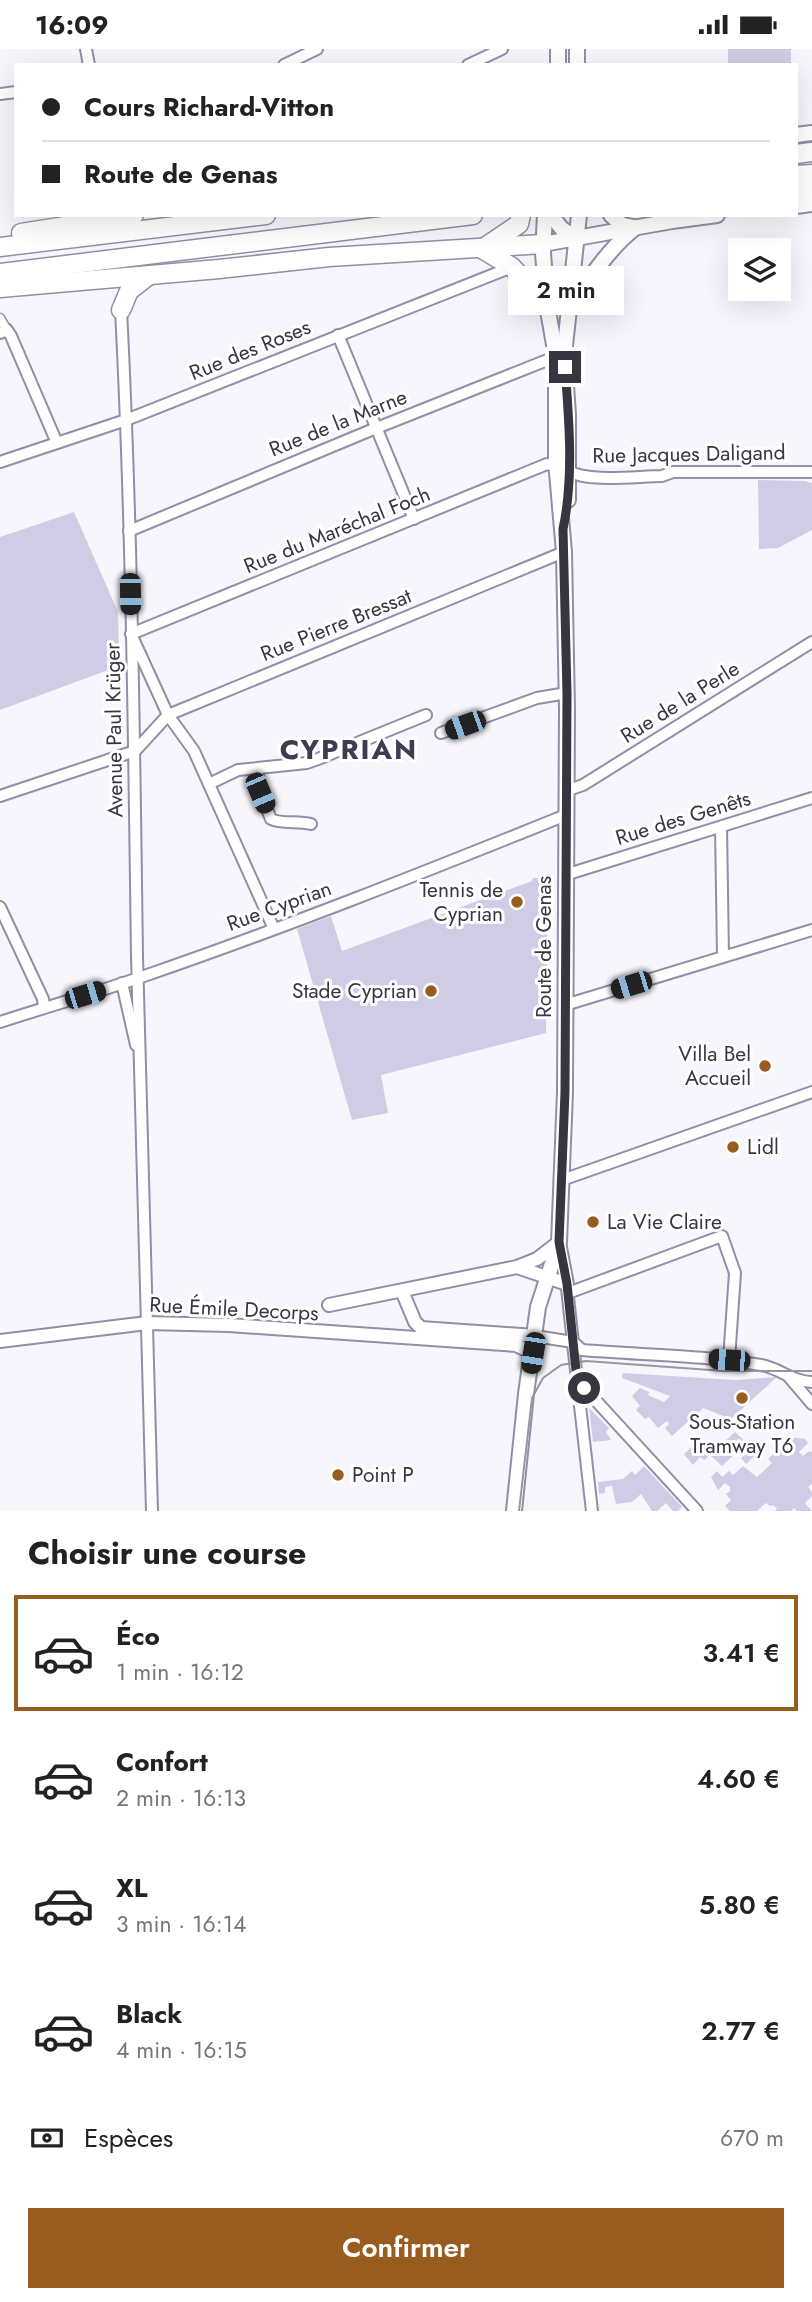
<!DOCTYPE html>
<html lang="fr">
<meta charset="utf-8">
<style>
:root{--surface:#fff;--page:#f6f6f6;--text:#222;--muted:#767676;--line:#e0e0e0;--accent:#995c1f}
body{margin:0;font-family:Jost,sans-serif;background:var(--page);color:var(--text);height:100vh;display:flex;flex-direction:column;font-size:26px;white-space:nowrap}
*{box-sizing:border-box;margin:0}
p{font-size:23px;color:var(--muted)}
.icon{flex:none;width:38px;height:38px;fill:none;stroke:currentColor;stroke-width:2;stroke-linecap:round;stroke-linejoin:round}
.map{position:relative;height:1462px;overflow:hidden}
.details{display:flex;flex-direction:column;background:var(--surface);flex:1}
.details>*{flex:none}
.top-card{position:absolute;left:14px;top:14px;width:784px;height:154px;border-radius:0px;box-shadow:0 7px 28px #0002;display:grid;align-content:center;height:154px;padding:0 28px;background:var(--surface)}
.fabs{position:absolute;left:728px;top:189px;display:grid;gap:14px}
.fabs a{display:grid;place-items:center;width:63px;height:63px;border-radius:0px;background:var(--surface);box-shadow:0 7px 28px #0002;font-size:35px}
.end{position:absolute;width:32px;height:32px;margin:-16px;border:9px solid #373540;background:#fff;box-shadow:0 0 0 4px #fff}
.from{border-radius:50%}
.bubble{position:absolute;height:49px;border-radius:0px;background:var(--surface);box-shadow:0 7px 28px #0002;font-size:23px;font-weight:600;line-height:49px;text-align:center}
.car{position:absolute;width:21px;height:42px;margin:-21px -10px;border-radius:9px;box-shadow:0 0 5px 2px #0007;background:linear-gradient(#222 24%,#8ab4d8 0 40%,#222 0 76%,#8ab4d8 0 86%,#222 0)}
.top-card b{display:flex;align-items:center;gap:24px;height:66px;font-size:26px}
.top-card b+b{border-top:2px solid var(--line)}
.top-card i{width:18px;height:18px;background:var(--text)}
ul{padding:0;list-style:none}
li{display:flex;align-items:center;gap:21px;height:116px;margin:0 14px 10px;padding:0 14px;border:4px solid transparent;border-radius:0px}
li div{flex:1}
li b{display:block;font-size:26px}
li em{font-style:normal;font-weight:600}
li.on{border-color:var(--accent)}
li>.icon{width:63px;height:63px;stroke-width:1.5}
h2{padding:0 28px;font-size:32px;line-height:84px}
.pay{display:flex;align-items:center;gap:18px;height:77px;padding:0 28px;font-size:26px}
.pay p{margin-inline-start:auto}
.primary-button{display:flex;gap:14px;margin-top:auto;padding:14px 28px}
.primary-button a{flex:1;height:80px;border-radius:0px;background:var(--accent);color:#fff;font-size:28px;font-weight:600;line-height:80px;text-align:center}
.status{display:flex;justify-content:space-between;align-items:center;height:49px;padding:0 35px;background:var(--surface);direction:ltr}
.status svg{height:19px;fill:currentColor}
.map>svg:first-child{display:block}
.green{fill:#d1cce5}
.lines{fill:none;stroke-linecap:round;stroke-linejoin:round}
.pedestrian-casing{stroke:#938da6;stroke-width:11}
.minor-casing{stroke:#938da6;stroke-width:14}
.tertiary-casing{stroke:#938da6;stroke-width:16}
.secondary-casing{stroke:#938da6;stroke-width:18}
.trunk-casing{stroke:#938da6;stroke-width:21}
.pedestrian{stroke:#fff;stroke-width:8}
.minor{stroke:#fff;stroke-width:10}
.tertiary{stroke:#fff;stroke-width:12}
.secondary{stroke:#fff;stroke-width:14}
.trunk{stroke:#fff;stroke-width:18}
.tram{stroke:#97969e;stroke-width:2}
.route{stroke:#373540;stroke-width:9}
.poi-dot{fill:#995c1f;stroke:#fff;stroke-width:2.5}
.labels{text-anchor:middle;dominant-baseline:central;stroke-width:6;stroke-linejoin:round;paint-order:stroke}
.street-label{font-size:21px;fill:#373540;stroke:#fff}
.poi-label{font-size:21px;fill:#373540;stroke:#fff;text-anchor:end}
.district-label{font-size:28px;font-weight:bold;letter-spacing:2px;fill:#413b51;stroke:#fff}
</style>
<div class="status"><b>16:09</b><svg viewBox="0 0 49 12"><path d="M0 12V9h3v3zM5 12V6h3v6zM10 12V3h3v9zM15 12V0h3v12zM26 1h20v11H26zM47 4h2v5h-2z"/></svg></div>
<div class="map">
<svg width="812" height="1462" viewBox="0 0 812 1462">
<rect width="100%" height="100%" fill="#f7f6fc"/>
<g class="green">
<rect x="728" y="0" width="63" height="16"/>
<path d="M 758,431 L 804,432 L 812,434 L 812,481 L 778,499 L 759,500 Z"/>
<path d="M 74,463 L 118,563 L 119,617 L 0,661 L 0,488 Z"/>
<path d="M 533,829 L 548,829 L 546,984 L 381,1026 L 388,1064 L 352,1071 L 297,880 L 331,867 L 342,902 L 532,832 Z"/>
<path d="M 623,1324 L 734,1331 L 777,1328 L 731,1370 L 703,1359 L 672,1387 L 665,1379 L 669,1375 L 667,1372 L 658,1379 L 649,1368 L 645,1370 L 636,1361 L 640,1357 L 632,1347 L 640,1339 L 649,1343 L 648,1346 L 664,1353 L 670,1347 L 622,1329 Z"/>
<path d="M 589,1359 L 609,1379 L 606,1383 L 611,1391 L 593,1393 Z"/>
<path d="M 735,1383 L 750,1397 L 753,1394 L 760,1401 L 746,1415 L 741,1409 L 748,1402 L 743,1397 L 722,1417 L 710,1406 Z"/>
<path d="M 791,1388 L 805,1390 L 808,1394 L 799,1403 L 803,1407 L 809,1402 L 812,1403 L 812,1435 L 808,1438 L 812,1443 L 812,1447 L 805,1454 L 812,1462 L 797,1462 L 794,1459 L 791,1462 L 775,1462 L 777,1460 L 773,1456 L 770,1457 L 766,1454 L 757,1462 L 730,1462 L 725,1457 L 731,1451 L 726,1445 L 730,1442 L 730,1438 L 725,1434 L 718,1441 L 711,1428 L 717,1422 L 722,1428 L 729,1422 L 733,1426 L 743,1417 L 757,1428 L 772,1414 L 768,1410 Z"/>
<path d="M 696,1394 L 708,1408 L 704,1411 L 700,1408 L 693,1416 L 684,1405 Z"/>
<path d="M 644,1417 L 682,1458 L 678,1462 L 673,1462 L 666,1454 L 657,1462 L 652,1462 L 641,1445 L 632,1453 L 616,1455 L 612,1437 L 605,1438 L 605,1444 L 599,1445 L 598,1433 L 623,1430 L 632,1422 L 635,1426 Z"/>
</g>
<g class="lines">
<defs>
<path id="pedestrian" d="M 0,269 L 7,281"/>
<g id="minor">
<path d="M 86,0 L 89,16"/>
<path d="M 284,16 L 317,0"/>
<path d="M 468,16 L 502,0"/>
<path d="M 0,45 L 16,43"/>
<path d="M 121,261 C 132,476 134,692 137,907 C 141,1092 148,1277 152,1462"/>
<path d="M 0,284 L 7,281 L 11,287 L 57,394"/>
<path d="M 338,286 L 414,470"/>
<path d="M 0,413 L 126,371 L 512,218"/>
<path d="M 568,422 C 590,434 637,427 662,427 L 673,423 L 812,423"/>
<path d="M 129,482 L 369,382 L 560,306"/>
<path d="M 441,684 L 537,649 L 567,644"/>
<path d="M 257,720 L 260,744 L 271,770 C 280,775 298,772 311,775"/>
<path d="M 209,735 L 238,721 L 307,714 L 318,710 L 426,666"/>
<path d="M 566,742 L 583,736 L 812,593"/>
<path d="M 0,747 L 135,702 L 168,666 L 564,503"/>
<path d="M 721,778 L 723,907"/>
<path d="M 565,826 L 812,749"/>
<path d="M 0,858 L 43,950 L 44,958"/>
<path d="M 274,880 L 194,702 L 168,666 L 131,585 L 547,415 L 557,418"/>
<path d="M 122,934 L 136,996"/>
<path d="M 565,956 L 812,881"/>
<path d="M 0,973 C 49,957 99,943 147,926 C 289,877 427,822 566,766"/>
<path d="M 562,1131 L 812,1043"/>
<path d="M 567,1239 L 577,1331 L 697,1462"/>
<path d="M 568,1244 L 722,1187 L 735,1224 L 729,1311"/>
<path d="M 535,1287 L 573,1293"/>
<path d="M 573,1293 L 582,1301 C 641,1306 702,1306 761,1316 C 779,1319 793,1333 812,1333"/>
<path d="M 789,1328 L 812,1355"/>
<path d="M 584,1339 L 579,1348 L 592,1462"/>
</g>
<g id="tertiary">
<path d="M 402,1242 L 415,1273 L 421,1279 L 535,1287"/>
<path d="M 329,1256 L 517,1218 L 537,1210 L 559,1193 L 567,1235 L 517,1218"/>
<path d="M 0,1292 L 147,1274 L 229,1276 L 516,1296 L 533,1304"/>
</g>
<g id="secondary">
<path d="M 577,0 L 577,16"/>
<path d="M 558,16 L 558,0"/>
<path d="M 796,86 L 812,84"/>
<path d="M 796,157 L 812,155"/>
<path d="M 551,166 L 562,180 L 577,189"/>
<path d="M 611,166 L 622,176 L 633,178"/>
<path d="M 543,195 L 672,172 L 717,166"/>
<path d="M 571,259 C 589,230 608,200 635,179"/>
<path d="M 568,451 L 568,366 L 564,306 L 579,166"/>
<path d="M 514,1462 L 526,1345 L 538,1258 L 559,1193 L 565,1043 L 567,661 L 564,503 L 556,412 L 556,307 L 547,256 L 543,204 L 545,166"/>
</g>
<g id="trunk">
<path d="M 796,105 L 812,103"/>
<path d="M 796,126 L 812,125"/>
<path d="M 796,144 L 812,142"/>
<path d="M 21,184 L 134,166"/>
<path d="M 0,198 L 266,166"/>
<path d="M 485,198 L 519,175 L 521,166"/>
<path d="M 482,200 L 512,218 L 547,256"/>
<path d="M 0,224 L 473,166"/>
<path d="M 0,239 L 219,220 L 329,208 L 543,195"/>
<path d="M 121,261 L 129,242 L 148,227"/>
</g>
</defs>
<use href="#pedestrian" class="pedestrian-casing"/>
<use href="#minor" class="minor-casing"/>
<use href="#tertiary" class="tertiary-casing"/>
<use href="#secondary" class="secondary-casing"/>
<use href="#trunk" class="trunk-casing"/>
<use href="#pedestrian" class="pedestrian"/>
<use href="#minor" class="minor"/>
<use href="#tertiary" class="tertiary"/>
<use href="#secondary" class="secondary"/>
<use href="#trunk" class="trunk"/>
<path class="tram" d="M 519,1462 L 532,1349 L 543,1329 L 561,1316 L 586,1312 L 724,1322 L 812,1322"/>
</g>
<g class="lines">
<path class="route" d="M 565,318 C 569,371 574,428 563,480 L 567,644 L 565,1043 L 559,1193 L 567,1235 L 577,1331 L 584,1339"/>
</g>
<g class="poi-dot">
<circle cx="517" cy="853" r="7"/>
<circle cx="431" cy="942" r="7"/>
<circle cx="765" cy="1017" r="7"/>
<circle cx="733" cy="1098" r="7"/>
<circle cx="593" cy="1173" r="7"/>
<circle cx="742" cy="1349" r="7"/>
<circle cx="338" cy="1426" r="7"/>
</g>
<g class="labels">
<g class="street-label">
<text transform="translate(250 301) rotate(-22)">Rue des Roses</text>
<text transform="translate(338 374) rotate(-22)">Rue de la Marne</text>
<text transform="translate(689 405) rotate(-1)">Rue Jacques Daligand</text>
<text transform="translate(337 481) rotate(-22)">Rue du Maréchal Foch</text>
<text transform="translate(336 576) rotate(-22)">Rue Pierre Bressat</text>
<text transform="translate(680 653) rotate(-32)">Rue de la Perle</text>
<text transform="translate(114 681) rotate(-91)">Avenue Paul Krüger</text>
<text transform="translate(683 769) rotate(-17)">Rue des Genêts</text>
<text transform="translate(279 857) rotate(-20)">Rue Cyprian</text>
<text transform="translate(544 898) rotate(-90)">Route de Genas</text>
<text transform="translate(234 1260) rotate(3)">Rue Émile Decorps</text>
</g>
<g class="poi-label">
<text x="503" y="841">Tennis de<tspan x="503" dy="24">Cyprian</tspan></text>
<text x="417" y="942">Stade Cyprian</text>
<text x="751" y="1005">Villa Bel<tspan x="751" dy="24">Accueil</tspan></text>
<text x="747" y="1098" text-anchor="start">Lidl</text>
<text x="607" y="1173" text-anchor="start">La Vie Claire</text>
<text x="742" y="1373" text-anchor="middle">Sous-Station<tspan x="742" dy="24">Tramway T6</tspan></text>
<text x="352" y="1426" text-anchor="start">Point P</text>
</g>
<g class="district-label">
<text x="349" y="700">CYPRIAN</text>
</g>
</g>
</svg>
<div class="fabs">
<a><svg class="icon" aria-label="layers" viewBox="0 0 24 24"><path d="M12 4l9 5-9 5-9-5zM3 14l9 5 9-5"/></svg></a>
</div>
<i class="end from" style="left:584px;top:1339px"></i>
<i class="end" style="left:565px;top:318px"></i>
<div class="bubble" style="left:508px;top:217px;width:116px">2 min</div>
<i class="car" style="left:130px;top:545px;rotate:179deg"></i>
<i class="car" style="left:465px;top:676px;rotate:250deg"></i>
<i class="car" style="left:260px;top:744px;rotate:157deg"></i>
<i class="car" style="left:631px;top:936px;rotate:253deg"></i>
<i class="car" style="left:85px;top:946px;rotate:73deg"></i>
<i class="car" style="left:533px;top:1304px;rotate:189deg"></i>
<i class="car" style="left:729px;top:1311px;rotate:274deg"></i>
<div class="top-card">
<b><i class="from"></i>Cours Richard-Vitton</b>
<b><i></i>Route de Genas</b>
</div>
</div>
<section class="details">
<h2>Choisir une course</h2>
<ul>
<li class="on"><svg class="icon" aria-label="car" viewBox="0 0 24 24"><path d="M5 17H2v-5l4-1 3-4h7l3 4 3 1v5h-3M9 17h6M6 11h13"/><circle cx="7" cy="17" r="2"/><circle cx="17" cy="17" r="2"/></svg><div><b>Éco</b><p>1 min · 16:12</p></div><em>3.41 €</em></li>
<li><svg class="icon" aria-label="car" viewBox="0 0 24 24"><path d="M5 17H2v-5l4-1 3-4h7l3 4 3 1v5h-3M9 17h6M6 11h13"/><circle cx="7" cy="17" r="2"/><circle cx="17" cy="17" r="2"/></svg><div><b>Confort</b><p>2 min · 16:13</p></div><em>4.60 €</em></li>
<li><svg class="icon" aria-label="car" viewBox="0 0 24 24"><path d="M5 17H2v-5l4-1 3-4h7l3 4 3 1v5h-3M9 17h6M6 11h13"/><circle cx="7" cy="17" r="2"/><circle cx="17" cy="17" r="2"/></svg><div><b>XL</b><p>3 min · 16:14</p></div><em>5.80 €</em></li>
<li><svg class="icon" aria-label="car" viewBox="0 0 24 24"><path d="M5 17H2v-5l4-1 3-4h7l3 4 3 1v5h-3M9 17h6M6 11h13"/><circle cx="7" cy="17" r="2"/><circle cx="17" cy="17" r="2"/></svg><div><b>Black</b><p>4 min · 16:15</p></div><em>2.77 €</em></li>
</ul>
<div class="pay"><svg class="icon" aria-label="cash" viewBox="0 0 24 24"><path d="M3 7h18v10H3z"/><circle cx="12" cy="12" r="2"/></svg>Espèces<p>670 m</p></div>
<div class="primary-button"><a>Confirmer</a></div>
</section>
